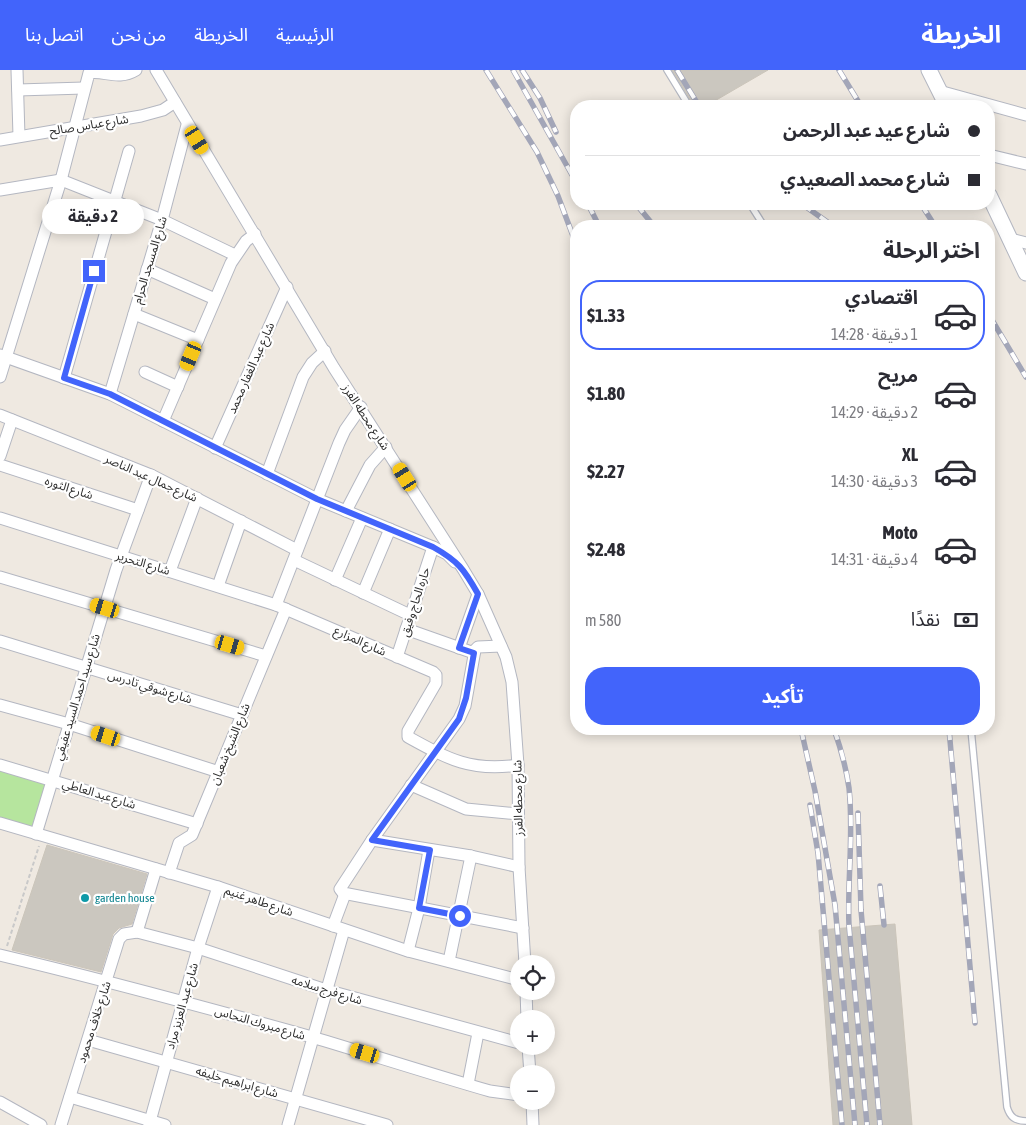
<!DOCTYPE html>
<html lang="ar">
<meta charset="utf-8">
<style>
:root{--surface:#fff;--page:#f2f2f3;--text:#2b2b33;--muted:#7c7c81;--line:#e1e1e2;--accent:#4264fb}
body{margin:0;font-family:"Asap Condensed","Noto Sans Arabic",sans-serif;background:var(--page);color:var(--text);direction:rtl;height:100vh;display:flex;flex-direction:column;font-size:19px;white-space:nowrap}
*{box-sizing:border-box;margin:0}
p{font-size:16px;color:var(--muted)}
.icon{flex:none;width:28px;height:28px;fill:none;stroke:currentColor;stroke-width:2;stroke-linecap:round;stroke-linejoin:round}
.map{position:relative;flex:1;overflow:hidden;direction:ltr}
.details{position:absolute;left:570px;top:150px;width:425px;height:515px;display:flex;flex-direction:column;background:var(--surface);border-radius:20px;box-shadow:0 2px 12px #0003;direction:rtl}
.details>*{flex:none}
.banner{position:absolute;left:570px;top:30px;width:425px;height:110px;border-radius:20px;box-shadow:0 2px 12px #0003;direction:rtl;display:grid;align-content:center;height:110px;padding:0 15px;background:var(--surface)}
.buttons{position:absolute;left:510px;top:885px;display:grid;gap:10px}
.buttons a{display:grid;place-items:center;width:45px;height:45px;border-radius:50%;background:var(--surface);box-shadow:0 2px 12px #0003;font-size:25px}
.end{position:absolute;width:22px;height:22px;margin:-11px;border:6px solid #4264fb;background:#fff;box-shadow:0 0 0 2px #fff}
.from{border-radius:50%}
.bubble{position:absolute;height:35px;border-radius:18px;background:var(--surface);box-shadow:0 2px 12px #0003;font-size:16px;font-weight:700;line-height:35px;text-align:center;direction:rtl}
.car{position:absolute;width:15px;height:30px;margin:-15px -8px;border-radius:6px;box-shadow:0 0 4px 1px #0007;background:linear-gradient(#f5c518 24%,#345 0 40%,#f5c518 0 76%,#345 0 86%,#f5c518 0)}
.banner b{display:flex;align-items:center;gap:18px;height:48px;font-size:19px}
.banner b+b{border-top:1px solid var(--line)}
.banner i{width:12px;height:12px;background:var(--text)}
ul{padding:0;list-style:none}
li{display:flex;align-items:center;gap:15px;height:70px;margin:0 10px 8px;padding:0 5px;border:2px solid transparent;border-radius:20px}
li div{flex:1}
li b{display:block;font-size:19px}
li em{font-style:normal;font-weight:700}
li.on{border-color:var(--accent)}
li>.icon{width:45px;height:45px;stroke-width:1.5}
h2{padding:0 15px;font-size:22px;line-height:60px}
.pay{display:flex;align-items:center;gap:12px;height:55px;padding:0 15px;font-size:19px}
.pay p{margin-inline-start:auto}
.action{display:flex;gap:10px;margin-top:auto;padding:10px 15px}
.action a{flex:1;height:58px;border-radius:20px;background:var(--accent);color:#fff;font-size:20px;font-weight:700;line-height:58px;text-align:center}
header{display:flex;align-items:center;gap:30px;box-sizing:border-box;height:70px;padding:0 25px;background:var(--accent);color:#fff}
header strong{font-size:24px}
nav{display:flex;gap:28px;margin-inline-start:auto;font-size:18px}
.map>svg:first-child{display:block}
.green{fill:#b6e59e}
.building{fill:#cbc7bf;stroke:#cbc5ba}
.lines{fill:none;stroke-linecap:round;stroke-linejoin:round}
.lane-casing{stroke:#b4b7c1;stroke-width:8}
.street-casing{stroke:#b4b7c1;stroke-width:13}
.secondary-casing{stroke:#b4b7c1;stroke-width:17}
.path{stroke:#c9c9c9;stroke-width:2;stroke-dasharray:4 2.5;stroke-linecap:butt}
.lane{stroke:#fff;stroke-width:5.5}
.street{stroke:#fff;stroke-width:11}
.secondary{stroke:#fff;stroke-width:15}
.rail-casing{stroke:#a3a6b8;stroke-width:5.5}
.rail{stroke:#fff;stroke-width:4;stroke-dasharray:11;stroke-linecap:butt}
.route{stroke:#4264fb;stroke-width:6}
.culture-dot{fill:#0f9aa8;stroke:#fff;stroke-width:2}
.labels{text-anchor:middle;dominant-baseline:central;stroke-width:4.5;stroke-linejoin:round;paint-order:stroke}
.street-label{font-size:12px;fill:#2e2e2e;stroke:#fff}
.culture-label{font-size:12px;fill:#0d838f;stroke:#fff;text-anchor:start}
</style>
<header>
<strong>الخريطة</strong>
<nav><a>الرئيسية</a><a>الخريطة</a><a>من نحن</a><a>اتصل بنا</a></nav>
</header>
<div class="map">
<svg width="1026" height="1055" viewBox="0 0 1026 1055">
<rect width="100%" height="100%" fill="#efe9e1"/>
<path class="green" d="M 0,696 L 48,711 L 33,761 L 0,751 Z"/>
<g class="building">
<path d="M 672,0 L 768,0 L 706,36 L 694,36 Z"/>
<path d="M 47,775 L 147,804 L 132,854 L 119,858 L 113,864 L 101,902 L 12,880 Z"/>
<path d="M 895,854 L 912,1055 L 833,1055 L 819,860 Z"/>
</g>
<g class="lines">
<defs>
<g id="lane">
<path d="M 667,0 L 689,36"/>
<path d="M 750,134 L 764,156"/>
<path d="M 971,659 L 1007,1037 C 1010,1047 1015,1051 1026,1051"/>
</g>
<g id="street">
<path d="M 17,0 L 19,66"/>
<path d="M 156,0 L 334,298 L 463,499 L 478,524 L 506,587 L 512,612 L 518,695 L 519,797 L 525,894"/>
<path d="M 18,20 L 84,18"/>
<path d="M 939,21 L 1026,45"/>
<path d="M 0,70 L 141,46 L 163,40 L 175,32"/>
<path d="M 989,85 L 1026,94"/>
<path d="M 0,120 L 61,110 L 162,150 L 235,185"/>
<path d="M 1010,169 L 1026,173"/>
<path d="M 147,199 L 215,229"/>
<path d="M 134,244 L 198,270"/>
<path d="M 0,285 L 110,324 L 317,429 L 433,477 L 447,484 L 455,492"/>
<path d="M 145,302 L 178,317"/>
<path d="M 0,307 L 61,110 L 89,3 C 104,0 118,11 136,0"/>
<path d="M 64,308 L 129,81"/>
<path d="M 110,324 L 162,150 L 187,55"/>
<path d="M 0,345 L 151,405 L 297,480"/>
<path d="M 163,351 L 231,193 L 246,171 L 255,164"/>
<path d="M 215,378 L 287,217"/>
<path d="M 0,386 L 12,350"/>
<path d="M 0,395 L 138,440"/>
<path d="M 267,404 L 303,307 L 312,293 L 325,281"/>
<path d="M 346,441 L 370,395 L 386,377"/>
<path d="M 0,448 L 276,535 L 433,602 L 436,605 L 436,613 L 408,661 L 408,667 C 448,689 471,702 518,695"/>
<path d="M 294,490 L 410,545"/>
<path d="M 170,501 L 197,428"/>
<path d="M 0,507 L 266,586"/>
<path d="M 335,510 L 362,448"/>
<path d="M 218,516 L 241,451"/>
<path d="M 363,523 L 390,459"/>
<path d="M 276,535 L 339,373 L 345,360 L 361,337"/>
<path d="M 406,559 L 474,583"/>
<path d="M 0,571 L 242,645"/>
<path d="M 501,576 L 478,577 L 475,580 L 465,636 L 459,649 L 372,770 L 340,819 L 343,823 L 523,858"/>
<path d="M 459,578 L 478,524"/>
<path d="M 397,587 L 433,477"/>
<path d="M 0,635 L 69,654 L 219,702"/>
<path d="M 0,695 L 197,754"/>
<path d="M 411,715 L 466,739 L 518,744"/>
<path d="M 0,753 L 218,817 L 408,881 L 519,910"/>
<path d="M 36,764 L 116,500 L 151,405"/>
<path d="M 372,770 L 471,786 L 519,797"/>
<path d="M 169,803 L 179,773 L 192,765 L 286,539"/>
<path d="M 333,856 L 345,824"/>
<path d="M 137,862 L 156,799"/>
<path d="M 408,881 L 419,838 L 429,780"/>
<path d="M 0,885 C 105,910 208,938 312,967 C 372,985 431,1004 490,1021 L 519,1025"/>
<path d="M 449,891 L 471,786"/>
<path d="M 526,921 L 527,949"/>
<path d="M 88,970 L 387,1055"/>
<path d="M 528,976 L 530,1004"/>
<path d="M 468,1014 L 478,963"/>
<path d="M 70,1027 L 165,1055"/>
<path d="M 532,1031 L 533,1055"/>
<path d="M 0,1032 L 41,1055"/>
<path d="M 61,1055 L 119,869 L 124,864 L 137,862 L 198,878 L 326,920 L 519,973"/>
<path d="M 149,1055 L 198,878 L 218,817"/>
<path d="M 288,1055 L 344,860"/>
</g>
<g id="secondary">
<path d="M 929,0 L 947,36"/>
<path d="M 989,125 L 1026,203"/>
</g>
</defs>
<use href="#lane" class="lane-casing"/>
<use href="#street" class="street-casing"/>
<use href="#secondary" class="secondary-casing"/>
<path class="path" d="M 7,876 L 39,776"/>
<use href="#lane" class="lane"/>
<use href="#street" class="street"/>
<use href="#secondary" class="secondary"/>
<defs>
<g id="rail">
<path d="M 486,0 L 537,82 L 558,126 L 576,174"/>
<path d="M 513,0 L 576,112"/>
<path d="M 522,0 L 540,28 L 556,62"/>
<path d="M 677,0 L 699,36"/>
<path d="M 839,0 L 861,36"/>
<path d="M 588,134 L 599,156"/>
<path d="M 636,134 L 654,156"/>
<path d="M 802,134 L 833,156"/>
<path d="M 921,134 L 935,156"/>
<path d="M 989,245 L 1026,307"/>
<path d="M 801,659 L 815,721 L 835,835 L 855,1055"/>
<path d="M 834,659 C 841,679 846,697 849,718 C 854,764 847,810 849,856 L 867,1055"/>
<path d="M 949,659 L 975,953"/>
<path d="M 810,735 L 818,783 L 842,1055"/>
<path d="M 858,743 L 861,840 L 880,1055"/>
<path d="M 880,816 L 884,855"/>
</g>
</defs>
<use href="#rail" class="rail-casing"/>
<use href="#rail" class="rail"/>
</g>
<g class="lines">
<path class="route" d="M 94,201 L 64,308 L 110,324 L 317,429 L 433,477 C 458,491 464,499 478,524 L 459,578 L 474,583 L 466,628 L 459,649 L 372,770 L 430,780 L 419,838 L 460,846"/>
</g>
<circle class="culture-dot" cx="85" cy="828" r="5"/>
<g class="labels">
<g class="street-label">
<text transform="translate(89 55) rotate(-9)">شارع عباس صالح</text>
<text transform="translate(150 190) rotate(-73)">شارع المسجد الحرام</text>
<text transform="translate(251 298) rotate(-66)">شارع عبد الغفار محمد</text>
<text transform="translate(366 347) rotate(57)">شارع محطه الفرز</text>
<text transform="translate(151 408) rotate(24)">شارع جمال عبد الناصر</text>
<text transform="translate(69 418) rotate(18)">شارع الثوره</text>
<text transform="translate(143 493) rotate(17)">شارع التحرير</text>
<text transform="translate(415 532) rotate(-72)">حاره الحاج وفيق</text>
<text transform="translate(360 571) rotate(24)">شارع المزارع</text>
<text transform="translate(150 617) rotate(17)">شارع شوقي تادرس</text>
<text transform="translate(77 627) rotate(-73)">شارع سيد احمد السيد عفيفي</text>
<text transform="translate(230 674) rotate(-68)">شارع الشيخ شعبان</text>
<text transform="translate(99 724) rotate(17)">شارع عبد العاطي</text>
<text transform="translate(518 728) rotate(-91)">شارع محطه الفرز</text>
<text transform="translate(259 831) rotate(19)">شارع طاهر غنيم</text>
<text transform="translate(327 920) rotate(17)">شارع فرج سلامه</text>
<text transform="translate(182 936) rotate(-74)">شارع عبد العزيز مراد</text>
<text transform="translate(94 952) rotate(-72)">شارع خلاف محمود</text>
<text transform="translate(260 953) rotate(16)">شارع مبروك النحاس</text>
<text transform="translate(237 1012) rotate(16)">شارع ابراهيم خليفه</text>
</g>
<g class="culture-label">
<text x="95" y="828">garden house</text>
</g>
</g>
</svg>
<div class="buttons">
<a><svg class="icon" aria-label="locate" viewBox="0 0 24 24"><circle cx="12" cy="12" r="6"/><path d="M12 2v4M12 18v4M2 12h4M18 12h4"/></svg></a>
<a>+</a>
<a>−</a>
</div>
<i class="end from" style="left:460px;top:846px"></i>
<i class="end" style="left:94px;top:201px"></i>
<div class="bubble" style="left:42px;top:129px;width:102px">2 دقيقة</div>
<i class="car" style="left:197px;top:70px;rotate:148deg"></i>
<i class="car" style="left:191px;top:286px;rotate:203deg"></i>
<i class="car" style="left:405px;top:407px;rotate:328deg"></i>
<i class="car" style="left:105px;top:538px;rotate:287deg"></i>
<i class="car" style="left:230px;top:575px;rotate:106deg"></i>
<i class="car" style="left:106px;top:666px;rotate:288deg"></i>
<i class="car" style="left:365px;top:983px;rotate:287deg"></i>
<div class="banner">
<b><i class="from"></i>شارع عيد عبد الرحمن</b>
<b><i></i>شارع محمد الصعيدي</b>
</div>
<section class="details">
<h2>اختر الرحلة</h2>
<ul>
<li class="on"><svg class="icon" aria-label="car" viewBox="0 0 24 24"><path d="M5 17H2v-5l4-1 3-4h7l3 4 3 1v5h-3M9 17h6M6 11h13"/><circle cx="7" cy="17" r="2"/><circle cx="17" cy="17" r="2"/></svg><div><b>اقتصادي</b><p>1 دقيقة · 14:28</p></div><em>$1.33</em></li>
<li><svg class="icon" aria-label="car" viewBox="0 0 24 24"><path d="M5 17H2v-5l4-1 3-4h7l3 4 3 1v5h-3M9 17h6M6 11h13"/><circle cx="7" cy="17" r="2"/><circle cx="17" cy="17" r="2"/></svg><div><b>مريح</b><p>2 دقيقة · 14:29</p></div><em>$1.80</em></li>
<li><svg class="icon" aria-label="car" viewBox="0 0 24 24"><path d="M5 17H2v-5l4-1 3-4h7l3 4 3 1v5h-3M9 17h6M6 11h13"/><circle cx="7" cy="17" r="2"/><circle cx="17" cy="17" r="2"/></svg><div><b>XL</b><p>3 دقيقة · 14:30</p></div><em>$2.27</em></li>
<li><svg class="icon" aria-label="car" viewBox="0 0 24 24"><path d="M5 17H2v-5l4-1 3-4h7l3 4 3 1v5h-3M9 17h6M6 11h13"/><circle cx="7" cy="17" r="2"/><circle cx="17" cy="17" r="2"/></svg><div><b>Moto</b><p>4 دقيقة · 14:31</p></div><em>$2.48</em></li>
</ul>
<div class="pay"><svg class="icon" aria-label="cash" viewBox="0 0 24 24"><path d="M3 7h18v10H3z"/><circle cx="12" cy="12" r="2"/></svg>نقدًا<p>580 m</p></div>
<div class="action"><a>تأكيد</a></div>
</section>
</div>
